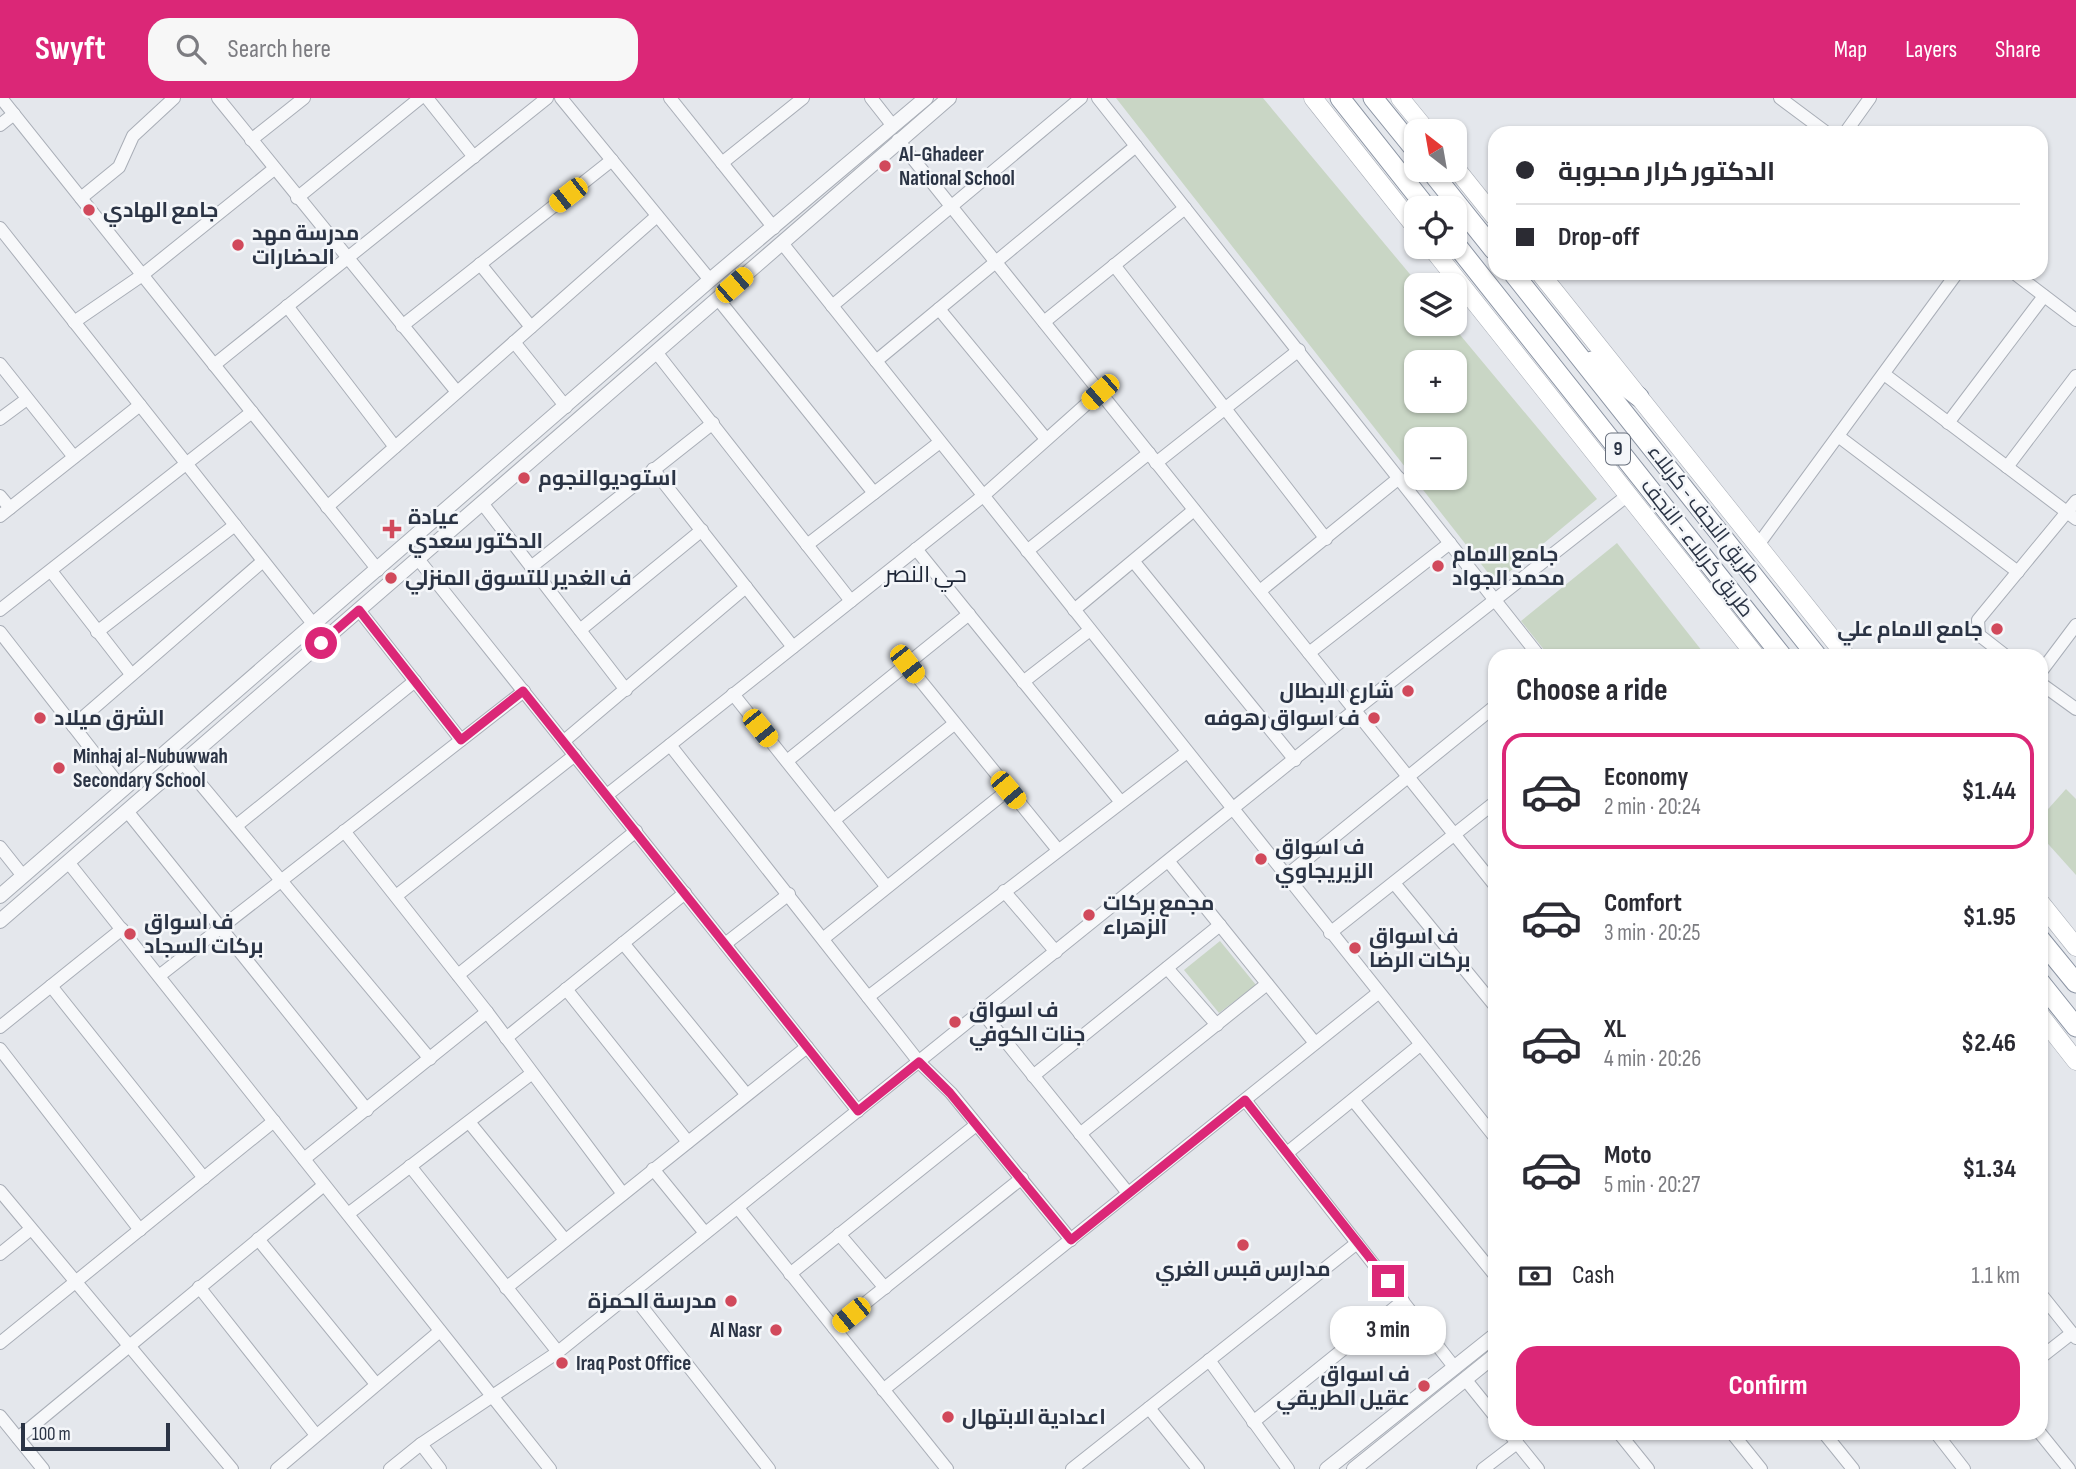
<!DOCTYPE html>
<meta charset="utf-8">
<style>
:root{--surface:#fff;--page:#f7f7f7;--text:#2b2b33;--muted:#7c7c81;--line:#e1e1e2;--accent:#db2777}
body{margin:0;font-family:"Sofia Sans Condensed",Cairo,sans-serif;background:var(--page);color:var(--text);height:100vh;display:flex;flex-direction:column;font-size:26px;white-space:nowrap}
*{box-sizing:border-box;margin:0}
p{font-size:23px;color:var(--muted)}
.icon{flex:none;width:38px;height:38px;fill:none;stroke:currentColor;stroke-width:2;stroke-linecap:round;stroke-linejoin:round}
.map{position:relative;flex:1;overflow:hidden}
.sheet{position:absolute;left:1488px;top:551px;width:560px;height:791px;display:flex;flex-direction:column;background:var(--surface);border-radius:21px;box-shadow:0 2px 5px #0004}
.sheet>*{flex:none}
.hud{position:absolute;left:1488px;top:28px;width:560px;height:154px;border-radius:21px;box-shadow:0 2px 5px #0004;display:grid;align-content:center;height:154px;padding:0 28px;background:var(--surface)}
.needle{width:46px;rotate:329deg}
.buttons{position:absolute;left:1404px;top:21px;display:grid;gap:14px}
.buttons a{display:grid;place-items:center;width:63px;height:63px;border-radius:14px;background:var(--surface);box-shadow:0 2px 5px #0004;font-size:35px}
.scale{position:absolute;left:21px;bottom:18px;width:149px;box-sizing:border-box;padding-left:7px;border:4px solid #2b3445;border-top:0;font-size:19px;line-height:24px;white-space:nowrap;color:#2b3445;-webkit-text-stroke:5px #f4f6f9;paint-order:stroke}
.end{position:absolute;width:32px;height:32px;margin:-16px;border:9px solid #db2777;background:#fff;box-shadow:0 0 0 4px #fff}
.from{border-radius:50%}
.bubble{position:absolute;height:49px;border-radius:21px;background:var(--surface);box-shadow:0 2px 5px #0004;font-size:23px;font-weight:700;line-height:49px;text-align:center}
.car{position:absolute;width:21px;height:42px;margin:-21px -10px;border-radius:9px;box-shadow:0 0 5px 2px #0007;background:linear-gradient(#f5c518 24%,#345 0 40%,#f5c518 0 76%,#345 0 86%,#f5c518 0)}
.hud b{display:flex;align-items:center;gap:24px;height:66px;font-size:26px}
.hud b+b{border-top:2px solid var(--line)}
.hud i{width:18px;height:18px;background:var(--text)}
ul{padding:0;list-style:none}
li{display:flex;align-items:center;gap:21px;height:116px;margin:0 14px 10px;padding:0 14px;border:4px solid transparent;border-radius:21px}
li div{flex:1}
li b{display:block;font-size:26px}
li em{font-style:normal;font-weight:700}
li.current{border-color:var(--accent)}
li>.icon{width:63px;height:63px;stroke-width:1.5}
h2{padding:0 28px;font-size:32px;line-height:84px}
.pay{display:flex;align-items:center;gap:18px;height:77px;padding:0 28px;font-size:26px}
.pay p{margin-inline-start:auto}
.primary-button{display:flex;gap:14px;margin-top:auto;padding:14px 28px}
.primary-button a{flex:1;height:80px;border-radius:21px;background:var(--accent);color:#fff;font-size:28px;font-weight:700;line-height:80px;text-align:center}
header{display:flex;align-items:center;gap:42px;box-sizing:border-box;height:98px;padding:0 35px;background:var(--accent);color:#fff}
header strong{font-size:33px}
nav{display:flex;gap:38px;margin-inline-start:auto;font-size:24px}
.search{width:490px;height:63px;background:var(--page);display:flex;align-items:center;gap:18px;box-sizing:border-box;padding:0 24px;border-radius:21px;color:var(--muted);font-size:26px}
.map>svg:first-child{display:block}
.green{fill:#c9d6c5;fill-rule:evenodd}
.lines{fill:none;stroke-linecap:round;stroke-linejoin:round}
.minor-casing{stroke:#a9aeb7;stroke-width:14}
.tertiary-casing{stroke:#a9aeb7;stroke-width:16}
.secondary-casing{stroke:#a9aeb7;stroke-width:19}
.trunk-casing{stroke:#8b94a3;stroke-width:21}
.minor{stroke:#f7f8fa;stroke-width:12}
.tertiary{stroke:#f7f8fa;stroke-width:14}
.secondary{stroke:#fff;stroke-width:18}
.trunk{stroke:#fff;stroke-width:19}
.route{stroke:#db2777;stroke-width:9}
.poi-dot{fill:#d1495b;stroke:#f4f6f9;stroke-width:2.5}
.labels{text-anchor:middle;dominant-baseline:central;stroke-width:5;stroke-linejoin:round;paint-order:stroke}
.shield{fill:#f4f6f9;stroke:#676e7b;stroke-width:2}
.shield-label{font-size:19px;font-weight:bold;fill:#2b3445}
.poi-label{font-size:21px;font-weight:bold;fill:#2b3445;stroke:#f4f6f9;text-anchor:start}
.street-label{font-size:21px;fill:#2b3445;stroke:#f4f6f9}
.neighbourhood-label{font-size:23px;fill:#1d2536;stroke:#f4f6f9}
</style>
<header>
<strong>Swyft</strong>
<div class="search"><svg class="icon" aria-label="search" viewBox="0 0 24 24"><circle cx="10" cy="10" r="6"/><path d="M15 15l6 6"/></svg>Search here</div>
<nav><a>Map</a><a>Layers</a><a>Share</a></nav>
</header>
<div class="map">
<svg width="2076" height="1371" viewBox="0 0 2076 1371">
<rect width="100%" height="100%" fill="#e4e7ec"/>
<g class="green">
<path d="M 1116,0 L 1263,0 L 1419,187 L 1416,187 L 1416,226 L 1451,226 L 1597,401 L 1496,485 ZM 1416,264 L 1454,264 L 1454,303 L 1416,303 ZM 1416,341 L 1454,341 L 1454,380 L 1416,380 Z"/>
<path d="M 1617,445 L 1706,558 L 1549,558 L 1521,523 Z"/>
<path d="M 2066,691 L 2076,701 L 2076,777 L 2041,738 L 2041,719 Z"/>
<path d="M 1220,843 L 1256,887 L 1219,915 L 1184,872 Z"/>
</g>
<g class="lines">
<defs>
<g id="minor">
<path d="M 1,0 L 378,472"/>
<path d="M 218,0 L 457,294"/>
<path d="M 427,0 L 474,59"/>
<path d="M 561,0 L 710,182"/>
<path d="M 670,0 L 774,130"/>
<path d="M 871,0 L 893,28"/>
<path d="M 1098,0 L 1539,558"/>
<path d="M 1780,0 L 1827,35"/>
<path d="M 0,27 L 14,16"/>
<path d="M 1845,35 L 1870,0"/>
<path d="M 251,42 L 304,0"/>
<path d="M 898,42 L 1494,786"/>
<path d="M 722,65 L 803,0"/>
<path d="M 81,100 L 119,69 L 133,38 L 174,0"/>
<path d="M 297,100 L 420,0"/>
<path d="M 0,130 L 314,527"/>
<path d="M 782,145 L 1494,1038"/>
<path d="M 480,166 L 531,229"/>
<path d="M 1114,167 L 1326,441"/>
<path d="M 2014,175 L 2076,222"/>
<path d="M 718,201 L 874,395"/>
<path d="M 287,208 L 395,349"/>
<path d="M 832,208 L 1081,0"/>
<path d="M 939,211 L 1046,341"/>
<path d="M 74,224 L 141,178 L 274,71"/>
<path d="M 1044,224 L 1185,110"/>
<path d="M 402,228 L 612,62"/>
<path d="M 514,244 L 566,309"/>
<path d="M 656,254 L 851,503"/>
<path d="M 876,263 L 1136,48"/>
<path d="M 0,266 L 74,359"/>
<path d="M 214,267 L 547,0"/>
<path d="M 1884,276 L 2076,421"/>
<path d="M 0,321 L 27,301"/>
<path d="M 1948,325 L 2044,198"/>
<path d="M 1838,338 L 2018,474"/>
<path d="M 1156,365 L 1299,252"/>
<path d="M 2007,369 L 2076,278"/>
<path d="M 653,371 L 793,549"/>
<path d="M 0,398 L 10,410"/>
<path d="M 482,405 L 626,592"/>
<path d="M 327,409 L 657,118"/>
<path d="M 0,418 L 140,307"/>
<path d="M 807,447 L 940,344"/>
<path d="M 1758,447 L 1957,175"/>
<path d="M 916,451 L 1120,703"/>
<path d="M 1027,453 L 1149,355"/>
<path d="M 418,461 L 858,1013"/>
<path d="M 1134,464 L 1295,662"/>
<path d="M 531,469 L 713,325"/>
<path d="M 51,473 L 131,576"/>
<path d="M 1260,493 L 1399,380"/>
<path d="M 0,512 L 252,314"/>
<path d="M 359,512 L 461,642"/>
<path d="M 1074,512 L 1194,412"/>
<path d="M 580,532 L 702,432"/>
<path d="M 0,534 L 123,692"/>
<path d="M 97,534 L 235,427"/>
<path d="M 1309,555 L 1450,445"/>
<path d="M 2006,558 L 1979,537 L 1978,522 L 2076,403"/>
<path d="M 907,566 L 1058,752"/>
<path d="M 2040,575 L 2076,527"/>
<path d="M 1023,584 L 1090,532"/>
<path d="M 2040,585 L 2076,611"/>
<path d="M 733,596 L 886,788"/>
<path d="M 73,628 L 263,463"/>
<path d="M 564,643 L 746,489"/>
<path d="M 670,647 L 919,964 L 951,995 L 1071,1142"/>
<path d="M 787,663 L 969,516"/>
<path d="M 183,665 L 430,961"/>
<path d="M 607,697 L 983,398 L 1100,294"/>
<path d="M 127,713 L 367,1012"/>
<path d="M 834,722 L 954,626"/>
<path d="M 236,728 L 415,583"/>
<path d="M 344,733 L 487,914 L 623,1096"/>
<path d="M 0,749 L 23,778"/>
<path d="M 68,764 L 550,1371"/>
<path d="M 1169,764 L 1315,945"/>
<path d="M 1286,778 L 1494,609"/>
<path d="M 1394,785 L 1494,907"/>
<path d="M 1004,793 L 1056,854"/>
<path d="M 396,798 L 575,657"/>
<path d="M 1330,835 L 1494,705"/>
<path d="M 824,840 L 1008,692"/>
<path d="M 623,845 L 746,996"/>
<path d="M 725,846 L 789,796"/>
<path d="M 1167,870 L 1217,927"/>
<path d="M 458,877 L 636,733"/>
<path d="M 159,878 L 524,593"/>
<path d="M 51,888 L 204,1080"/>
<path d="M 566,891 L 688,1044"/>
<path d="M 868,899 L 1187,654"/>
<path d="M 982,914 L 1128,1095"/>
<path d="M 0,929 L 122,831"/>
<path d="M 506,940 L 685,795"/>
<path d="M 0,951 L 140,1132"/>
<path d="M 1033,978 L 1220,827"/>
<path d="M 1245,1002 L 1455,1270"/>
<path d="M 1353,1002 L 1494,1176"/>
<path d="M 469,1024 L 565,1142"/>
<path d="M 1080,1036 L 1267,886"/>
<path d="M 1287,1055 L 1420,947"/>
<path d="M 304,1061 L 487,914"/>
<path d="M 410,1068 L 558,1254"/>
<path d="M 653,1071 L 705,1135"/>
<path d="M 0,1093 L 232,1371"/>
<path d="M 738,1110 L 947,1371"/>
<path d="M 348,1116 L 531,976"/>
<path d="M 839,1136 L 885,1190"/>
<path d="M 258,1141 L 376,1286"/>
<path d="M 0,1156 L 31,1131"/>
<path d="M 790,1176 L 976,1027"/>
<path d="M 199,1189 L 316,1337"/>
<path d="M 506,1190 L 807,949"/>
<path d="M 631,1195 L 769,1371"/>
<path d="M 2040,1195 L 2076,1240"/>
<path d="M 834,1230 L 1022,1080"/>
<path d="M 0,1245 L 274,1023"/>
<path d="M 2040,1260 L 2072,1235"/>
<path d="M 1209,1262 L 1288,1371"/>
<path d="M 1465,1281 L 1494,1317"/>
<path d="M 883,1292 L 1378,895"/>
<path d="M 1149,1310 L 1198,1371"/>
<path d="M 0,1318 L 43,1371"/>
<path d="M 1253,1324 L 1403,1203"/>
<path d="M 1509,1335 L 1538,1371"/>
<path d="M 1619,1335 L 1648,1371"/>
<path d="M 1732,1335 L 1761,1371"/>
<path d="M 1824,1335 L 1853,1371"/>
<path d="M 1936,1335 L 1964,1371"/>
<path d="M 2040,1335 L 2069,1371"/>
<path d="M 18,1340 L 324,1087"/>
<path d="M 421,1346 L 440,1371"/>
<path d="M 277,1371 L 440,1233"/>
<path d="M 390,1371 L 421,1346 L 558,1254 L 1355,612 L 1628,397"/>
<path d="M 1072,1371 L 1357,1145"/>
<path d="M 1483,1371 L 1517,1345"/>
</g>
<g id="tertiary">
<path d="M 0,798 L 710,182 L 926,0"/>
<path d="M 0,823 L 949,0"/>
<path d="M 1327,1371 L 1494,1238"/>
<path d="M 1354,1371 L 1494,1258"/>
</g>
<g id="secondary">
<path d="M 1313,0 L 1416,130"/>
<path d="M 1400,0 L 1427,33"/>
<path d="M 1454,68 L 1494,118"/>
<path d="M 1431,149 L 1756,558"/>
<path d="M 1540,175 L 1846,558"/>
<path d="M 2040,804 L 2076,849"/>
<path d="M 2040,917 L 2076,963"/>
</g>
<g id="trunk">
<path d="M 1340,0 L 1427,110"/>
<path d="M 1373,0 L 1416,53"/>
<path d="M 1430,72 L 1494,152"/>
<path d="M 1454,144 L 1782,558"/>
<path d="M 1513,175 L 1817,558"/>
<path d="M 1592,263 L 1639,299"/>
<path d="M 2040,841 L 2076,885"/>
<path d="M 2040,884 L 2076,929"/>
</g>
</defs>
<use href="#minor" class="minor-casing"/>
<use href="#tertiary" class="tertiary-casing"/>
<use href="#secondary" class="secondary-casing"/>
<use href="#trunk" class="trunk-casing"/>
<use href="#minor" class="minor"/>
<use href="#tertiary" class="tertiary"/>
<use href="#secondary" class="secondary"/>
<use href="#trunk" class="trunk"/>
</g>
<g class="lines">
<path class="route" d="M 321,545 L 359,512 L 461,642 L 523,593 L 858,1013 L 919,964 L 950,995 L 1071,1142 L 1245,1002 L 1388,1183"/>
</g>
<g class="poi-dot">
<circle cx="885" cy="68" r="7"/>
<circle cx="89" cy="112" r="7"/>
<circle cx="238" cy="147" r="7"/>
<circle cx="524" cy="380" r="7"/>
<path d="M388.5 420.5h7v7h7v7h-7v7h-7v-7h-7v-7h7z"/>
<circle cx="1438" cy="468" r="7"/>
<circle cx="391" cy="480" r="7"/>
<circle cx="1997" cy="531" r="7"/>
<circle cx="1408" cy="593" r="7"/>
<circle cx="40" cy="620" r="7"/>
<circle cx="1374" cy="620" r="7"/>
<circle cx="59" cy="670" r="7"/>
<circle cx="1261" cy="761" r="7"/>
<circle cx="1089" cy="817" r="7"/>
<circle cx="130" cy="836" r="7"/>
<circle cx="1355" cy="850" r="7"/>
<circle cx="955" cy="924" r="7"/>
<circle cx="1243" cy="1147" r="7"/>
<circle cx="731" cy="1203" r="7"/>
<circle cx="776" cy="1232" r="7"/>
<circle cx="562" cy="1265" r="7"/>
<circle cx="1424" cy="1288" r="7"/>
<circle cx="948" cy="1319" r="7"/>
</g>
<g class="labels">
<rect class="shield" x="1606" y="335.5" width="24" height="31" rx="5"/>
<g class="shield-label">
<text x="1618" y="351">9</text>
</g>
<g class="poi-label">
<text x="899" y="56">Al-Ghadeer<tspan x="899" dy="24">National School</tspan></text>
<text x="103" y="112">جامع الهادي</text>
<text x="252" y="135">مدرسة مهد<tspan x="252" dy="24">الحضارات</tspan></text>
<text x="538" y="380">استوديوالنجوم</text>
<text x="408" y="419">عيادة<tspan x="408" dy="24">الدكتور سعدي</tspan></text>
<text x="1452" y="456">جامع الامام<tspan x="1452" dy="24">محمد الجواد</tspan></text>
<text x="405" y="480">ف الغدير للتسوق المنزلي</text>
<text x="1983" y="531" text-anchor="end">جامع الامام علي</text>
<text x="1394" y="593" text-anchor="end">شارع الابطال</text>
<text x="54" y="620">الشرق ميلاد</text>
<text x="1360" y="620" text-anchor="end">ف اسواق رهوفه</text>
<text x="73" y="658">Minhaj al-Nubuwwah<tspan x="73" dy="24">Secondary School</tspan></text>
<text x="1275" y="749">ف اسواق<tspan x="1275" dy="24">الزيريجاوي</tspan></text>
<text x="1103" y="805">مجمع بركات<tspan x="1103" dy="24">الزهراء</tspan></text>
<text x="144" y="824">ف اسواق<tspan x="144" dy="24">بركات السجاد</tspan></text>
<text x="1369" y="838">ف اسواق<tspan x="1369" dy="24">بركات الرضا</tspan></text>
<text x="969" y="912">ف اسواق<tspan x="969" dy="24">جنات الكوفي</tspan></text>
<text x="1243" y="1171" text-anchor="middle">مدارس قبس الغري</text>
<text x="717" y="1203" text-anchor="end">مدرسة الحمزة</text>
<text x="762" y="1232" text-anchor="end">Al Nasr</text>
<text x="576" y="1265">Iraq Post Office</text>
<text x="1410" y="1276" text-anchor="end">ف اسواق<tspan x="1410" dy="24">عقيل الطريقي</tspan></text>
<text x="962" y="1319">اعدادية الابتهال</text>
</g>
<g class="street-label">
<text transform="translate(1704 416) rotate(52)">طريق النجف - کربلاء</text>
<text transform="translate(1697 450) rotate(52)">طريق کربلاء - النجف</text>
</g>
<g class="neighbourhood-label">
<text x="926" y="477">حي النصر</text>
</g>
</g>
</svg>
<div class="buttons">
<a><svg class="needle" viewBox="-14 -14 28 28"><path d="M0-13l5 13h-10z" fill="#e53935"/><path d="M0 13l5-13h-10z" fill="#7c7c81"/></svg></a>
<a><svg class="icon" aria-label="locate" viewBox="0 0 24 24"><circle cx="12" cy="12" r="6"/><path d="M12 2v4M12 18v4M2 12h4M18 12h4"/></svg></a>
<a><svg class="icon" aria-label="layers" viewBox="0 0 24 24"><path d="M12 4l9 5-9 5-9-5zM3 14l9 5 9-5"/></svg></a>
<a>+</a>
<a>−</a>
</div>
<div class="scale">100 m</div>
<i class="end from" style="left:321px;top:545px"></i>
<i class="end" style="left:1388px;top:1183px"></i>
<div class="bubble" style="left:1330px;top:1208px;width:116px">3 min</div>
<i class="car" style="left:568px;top:97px;rotate:232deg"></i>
<i class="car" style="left:734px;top:187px;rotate:49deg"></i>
<i class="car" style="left:1100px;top:294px;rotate:229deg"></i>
<i class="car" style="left:907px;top:566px;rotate:142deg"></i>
<i class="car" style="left:760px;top:630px;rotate:141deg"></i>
<i class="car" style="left:1008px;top:692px;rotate:140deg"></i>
<i class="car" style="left:851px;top:1217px;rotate:231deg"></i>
<div class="hud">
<b><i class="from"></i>الدكتور كرار محبوبة</b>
<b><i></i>Drop-off</b>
</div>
<section class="sheet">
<h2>Choose a ride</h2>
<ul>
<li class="current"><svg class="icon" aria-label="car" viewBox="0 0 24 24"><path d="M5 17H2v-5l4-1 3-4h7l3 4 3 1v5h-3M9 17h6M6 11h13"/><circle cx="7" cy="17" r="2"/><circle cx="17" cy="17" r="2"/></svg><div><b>Economy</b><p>2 min · 20:24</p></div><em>$1.44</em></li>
<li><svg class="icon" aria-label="car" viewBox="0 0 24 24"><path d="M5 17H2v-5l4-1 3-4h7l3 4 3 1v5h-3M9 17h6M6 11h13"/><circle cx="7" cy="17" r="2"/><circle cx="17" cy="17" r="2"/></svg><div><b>Comfort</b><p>3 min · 20:25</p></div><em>$1.95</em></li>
<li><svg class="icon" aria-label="car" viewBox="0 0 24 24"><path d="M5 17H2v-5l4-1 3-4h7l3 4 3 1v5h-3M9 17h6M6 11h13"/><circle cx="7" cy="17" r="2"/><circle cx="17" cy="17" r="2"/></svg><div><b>XL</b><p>4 min · 20:26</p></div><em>$2.46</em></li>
<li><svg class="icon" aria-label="car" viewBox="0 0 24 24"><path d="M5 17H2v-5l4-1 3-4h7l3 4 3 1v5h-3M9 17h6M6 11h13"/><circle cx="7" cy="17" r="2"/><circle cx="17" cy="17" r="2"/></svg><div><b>Moto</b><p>5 min · 20:27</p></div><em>$1.34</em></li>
</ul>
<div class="pay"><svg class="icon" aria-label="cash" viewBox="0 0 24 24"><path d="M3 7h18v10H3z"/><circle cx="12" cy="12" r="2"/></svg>Cash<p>1.1 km</p></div>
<div class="primary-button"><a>Confirm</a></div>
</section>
</div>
